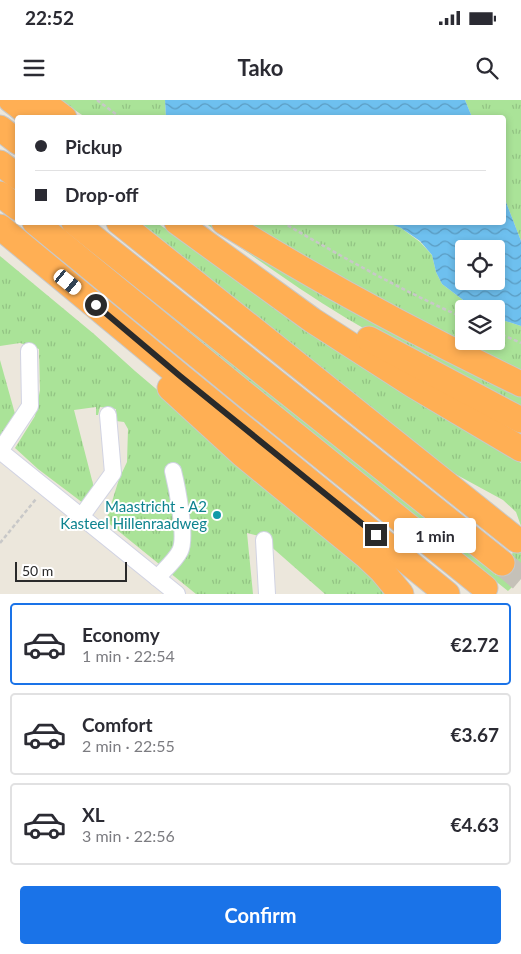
<!DOCTYPE html>
<meta charset="utf-8">
<style>
:root{--surface:#fff;--page:#f2f2f3;--text:#2b2b33;--muted:#7c7c81;--line:#e1e1e2;--accent:#1a73e8}
body{margin:0;font-family:Lato,sans-serif;background:var(--page);color:var(--text);height:100vh;display:flex;flex-direction:column;font-size:19px;white-space:nowrap}
*{box-sizing:border-box;margin:0}
p{font-size:16px;color:var(--muted)}
.icon{flex:none;width:28px;height:28px;fill:none;stroke:currentColor;stroke-width:2;stroke-linecap:round;stroke-linejoin:round}
.map{position:relative;height:494px;overflow:hidden}
.panel{display:flex;flex-direction:column;background:var(--surface);flex:1}
.panel>*{flex:none}
.guide{position:absolute;left:15px;top:15px;width:491px;height:110px;border-radius:5px;box-shadow:0 2px 8px #0003;display:grid;align-content:center;height:110px;padding:0 20px;background:var(--surface)}
.fabs{position:absolute;left:455px;top:140px;display:grid;gap:10px}
.fabs a{display:grid;place-items:center;width:50px;height:50px;border-radius:5px;background:var(--surface);box-shadow:0 2px 8px #0003;font-size:25px}
.scale{position:absolute;left:15px;bottom:12px;width:112px;box-sizing:border-box;padding-left:5px;border:2px solid #2a2a2a;border-top:0;font-size:14px;line-height:18px;white-space:nowrap;color:#2a2a2a;-webkit-text-stroke:4px #fff;paint-order:stroke}
.end{position:absolute;width:22px;height:22px;margin:-11px;border:6px solid #2a2a2a;background:#fff;box-shadow:0 0 0 2px #fff}
.from{border-radius:50%}
.bubble{position:absolute;height:35px;border-radius:5px;background:var(--surface);box-shadow:0 2px 8px #0003;font-size:16px;font-weight:700;line-height:35px;text-align:center}
.car{position:absolute;width:15px;height:30px;margin:-15px -8px;border-radius:6px;box-shadow:0 0 4px 1px #0007;background:linear-gradient(#fff 24%,#345 0 40%,#fff 0 76%,#345 0 86%,#fff 0)}
.guide b{display:flex;align-items:center;gap:18px;height:48px;font-size:19px}
.guide b+b{border-top:1px solid var(--line)}
.guide i{width:12px;height:12px;background:var(--text)}
ul{padding:9px 0 0;list-style:none}
li{display:flex;align-items:center;gap:15px;height:82px;margin:0 10px 8px;padding:0 10px;border:2px solid var(--line);border-radius:5px}
li div{flex:1}
li b{display:block;font-size:19px}
li em{font-style:normal;font-weight:700}
li.current{border-color:var(--accent)}
li>.icon{width:45px;height:45px;stroke-width:1.5}
.cta{display:flex;gap:10px;margin-top:auto;padding:10px 20px}
.cta a{flex:1;height:58px;border-radius:5px;background:var(--accent);color:#fff;font-size:20px;font-weight:700;line-height:58px;text-align:center}
.status{display:flex;justify-content:space-between;align-items:center;height:35px;padding:0 25px;background:var(--surface);direction:ltr}
.status svg{height:14px;fill:currentColor}
header{display:flex;justify-content:space-between;align-items:center;height:65px;padding:0 20px;background:var(--surface);font-size:22px;font-weight:700}
.map>svg:first-child{display:block}
.grass{fill:url(#grass-tufts)}
.water{fill:url(#water-waves);fill-rule:evenodd}
.lines{fill:none;stroke-linecap:round;stroke-linejoin:round}
.highway-tunnel{stroke:#c5c1b8;stroke-width:25;stroke-dasharray:25 12;stroke-linecap:butt}
.minor-casing{stroke:#d1d3e3;stroke-width:18}
.highway-casing{stroke:#c8c8c8;stroke-width:27}
.path{stroke:#c8c8c8;stroke-width:2.5;stroke-dasharray:4 2.5;stroke-linecap:butt}
.minor{stroke:#fff;stroke-width:16}
.highway{stroke:#ffaf54;stroke-width:25}
.route{stroke:#2a2a2a;stroke-width:6}
.culture-dot{fill:#0f9aa8;stroke:#fff;stroke-width:2}
.labels{text-anchor:middle;dominant-baseline:central;stroke-width:4;stroke-linejoin:round;paint-order:stroke}
.culture-label{font-size:15px;fill:#0d838f;stroke:#fff;text-anchor:end}
</style>
<div class="status"><b>22:52</b><svg viewBox="0 0 49 12"><path d="M0 12V9h3v3zM5 12V6h3v6zM10 12V3h3v9zM15 12V0h3v12zM26 1h20v11H26zM47 4h2v5h-2z"/></svg></div>
<header><svg class="icon" aria-label="menu" viewBox="0 0 24 24"><path d="M4 6h16M4 12h16M4 18h16"/></svg>Tako<svg class="icon" aria-label="search" viewBox="0 0 24 24"><circle cx="10" cy="10" r="6"/><path d="M15 15l6 6"/></svg></header>
<div class="map">
<svg width="521" height="494" viewBox="0 0 521 494">
<defs>
<pattern id="grass-tufts" width="24" height="20" patternUnits="userSpaceOnUse" patternTransform="scale(1.25)"><rect width="24" height="20" fill="#aae398"/><path d="M3 7l-1-3M5 7V3M7 7l1-3M15 17l-1-3M17 17v-4M19 17l1-3" fill="none" stroke="#92c383"/></pattern>
<pattern id="water-waves" width="16" height="10" patternUnits="userSpaceOnUse" patternTransform="scale(1.25)"><rect width="16" height="10" fill="#6ec0ef"/><path d="M0 5q4-4 8 0t8 0" fill="none" stroke="#5b9cc2"/></pattern>
</defs>
<rect width="100%" height="100%" fill="#ece7dc"/>
<g class="grass">
<path d="M 60,0 L 165,0 L 166,17 L 85,17 Z"/>
<path d="M 465,0 L 521,0 L 521,141 L 504,97 L 504,18 L 472,17 Z"/>
<path d="M 362,122 L 367,125 L 388,122 L 401,128 L 420,142 L 432,155 L 436,172 L 442,184 L 475,209 L 464,209 L 464,241 L 496,241 L 496,218 L 521,226 L 521,272 L 340,178 L 245,123 Z"/>
<path d="M 43,123 L 57,123 L 496,475 C 510,459 519,447 521,426 L 521,478 L 508,491 Z"/>
<path d="M 136,123 L 157,123 L 306,225 L 521,363 L 521,426 L 516,412 L 503,400 L 446,369 Z"/>
<path d="M 205,123 L 210,123 L 264,156 L 521,291 L 521,310 C 463,280 403,252 346,218 C 298,189 252,155 205,123 Z"/>
<path d="M 0,156 L 94,234 L 135,271 L 315,424 L 389,494 L 325,494 L 259,436 L 247,433 L 253,494 L 196,494 L 106,421 L 119,379 L 127,362 L 128,329 L 124,322 L 116,321 L 116,309 L 100,307 L 98,315 L 96,315 L 96,307 L 74,310 L 93,384 L 93,390 L 83,403 L 38,369 L 15,348 L 35,316 L 40,290 L 39,249 L 20,243 L 0,246 Z"/>
<path d="M 0,260 L 17,321 L 0,337 Z"/>
</g>
<g class="water">
<path d="M 165,0 L 465,0 L 472,17 L 166,17 Z"/>
<path d="M 504,97 L 521,141 L 521,226 L 496,218 L 496,209 L 475,209 L 442,184 L 436,172 L 432,155 L 420,141 L 401,128 L 388,123 L 504,122 ZM 464,149 L 496,149 L 496,181 L 464,181 Z"/>
</g>
<g class="lines">
<path class="highway-tunnel" d="M 502,463 L 521,479"/>
<defs>
<g id="minor">
<path d="M 0,351 L 177,494"/>
<path d="M 0,351 L 30,306 L 29,251"/>
<path d="M 81,417 L 113,373 L 108,315"/>
<path d="M 264,440 L 267,494"/>
<path d="M 157,478 C 164,470 175,461 180,451 C 187,438 177,387 173,371"/>
</g>
<g id="highway">
<path d="M 11,0 L 34,18"/>
<path d="M 40,0 L 64,18"/>
<path d="M 0,28 L 18,42"/>
<path d="M 0,63 L 18,77"/>
<path d="M 0,94 L 18,108"/>
<path d="M 35,122 L 258,305 L 485,488"/>
<path d="M 74,122 L 502,463"/>
<path d="M 119,122 L 517,440"/>
<path d="M 177,122 L 312,220 L 413,285 L 521,349"/>
<path d="M 224,122 C 320,182 419,235 521,284"/>
<path d="M 0,127 L 180,276 L 447,494"/>
<path d="M 369,239 L 521,320"/>
<path d="M 170,288 L 242,354 L 365,455 L 382,471 L 401,494"/>
</g>
</defs>
<use href="#minor" class="minor-casing"/>
<use href="#highway" class="highway-casing"/>
<g class="path">
<path d="M 97,0 L 121,18"/>
<path d="M 282,122 C 342,157 401,190 464,218"/>
<path d="M 496,232 L 521,243"/>
<path d="M 0,443 L 36,399"/>
</g>
<use href="#minor" class="minor"/>
<use href="#highway" class="highway"/>
</g>
<g class="lines">
<path class="route" d="M 96,205 L 180,276 L 376,435"/>
</g>
<circle class="culture-dot" cx="217" cy="415" r="5"/>
<g class="labels">
<g class="culture-label">
<text x="207" y="406">Maastricht - A2<tspan x="207" dy="17">Kasteel Hillenraadweg</tspan></text>
</g>
</g>
</svg>
<div class="fabs">
<a><svg class="icon" aria-label="locate" viewBox="0 0 24 24"><circle cx="12" cy="12" r="6"/><path d="M12 2v4M12 18v4M2 12h4M18 12h4"/></svg></a>
<a><svg class="icon" aria-label="layers" viewBox="0 0 24 24"><path d="M12 4l9 5-9 5-9-5zM3 14l9 5 9-5"/></svg></a>
</div>
<div class="scale">50 m</div>
<i class="end from" style="left:96px;top:205px"></i>
<i class="end" style="left:376px;top:435px"></i>
<div class="bubble" style="left:394px;top:418px;width:82px">1 min</div>
<i class="car" style="left:68px;top:182px;rotate:129deg"></i>
<div class="guide">
<b><i class="from"></i>Pickup</b>
<b><i></i>Drop-off</b>
</div>
</div>
<section class="panel">
<ul>
<li class="current"><svg class="icon" aria-label="car" viewBox="0 0 24 24"><path d="M5 17H2v-5l4-1 3-4h7l3 4 3 1v5h-3M9 17h6M6 11h13"/><circle cx="7" cy="17" r="2"/><circle cx="17" cy="17" r="2"/></svg><div><b>Economy</b><p>1 min · 22:54</p></div><em>€2.72</em></li>
<li><svg class="icon" aria-label="car" viewBox="0 0 24 24"><path d="M5 17H2v-5l4-1 3-4h7l3 4 3 1v5h-3M9 17h6M6 11h13"/><circle cx="7" cy="17" r="2"/><circle cx="17" cy="17" r="2"/></svg><div><b>Comfort</b><p>2 min · 22:55</p></div><em>€3.67</em></li>
<li><svg class="icon" aria-label="car" viewBox="0 0 24 24"><path d="M5 17H2v-5l4-1 3-4h7l3 4 3 1v5h-3M9 17h6M6 11h13"/><circle cx="7" cy="17" r="2"/><circle cx="17" cy="17" r="2"/></svg><div><b>XL</b><p>3 min · 22:56</p></div><em>€4.63</em></li>
</ul>
<div class="cta"><a>Confirm</a></div>
</section>
